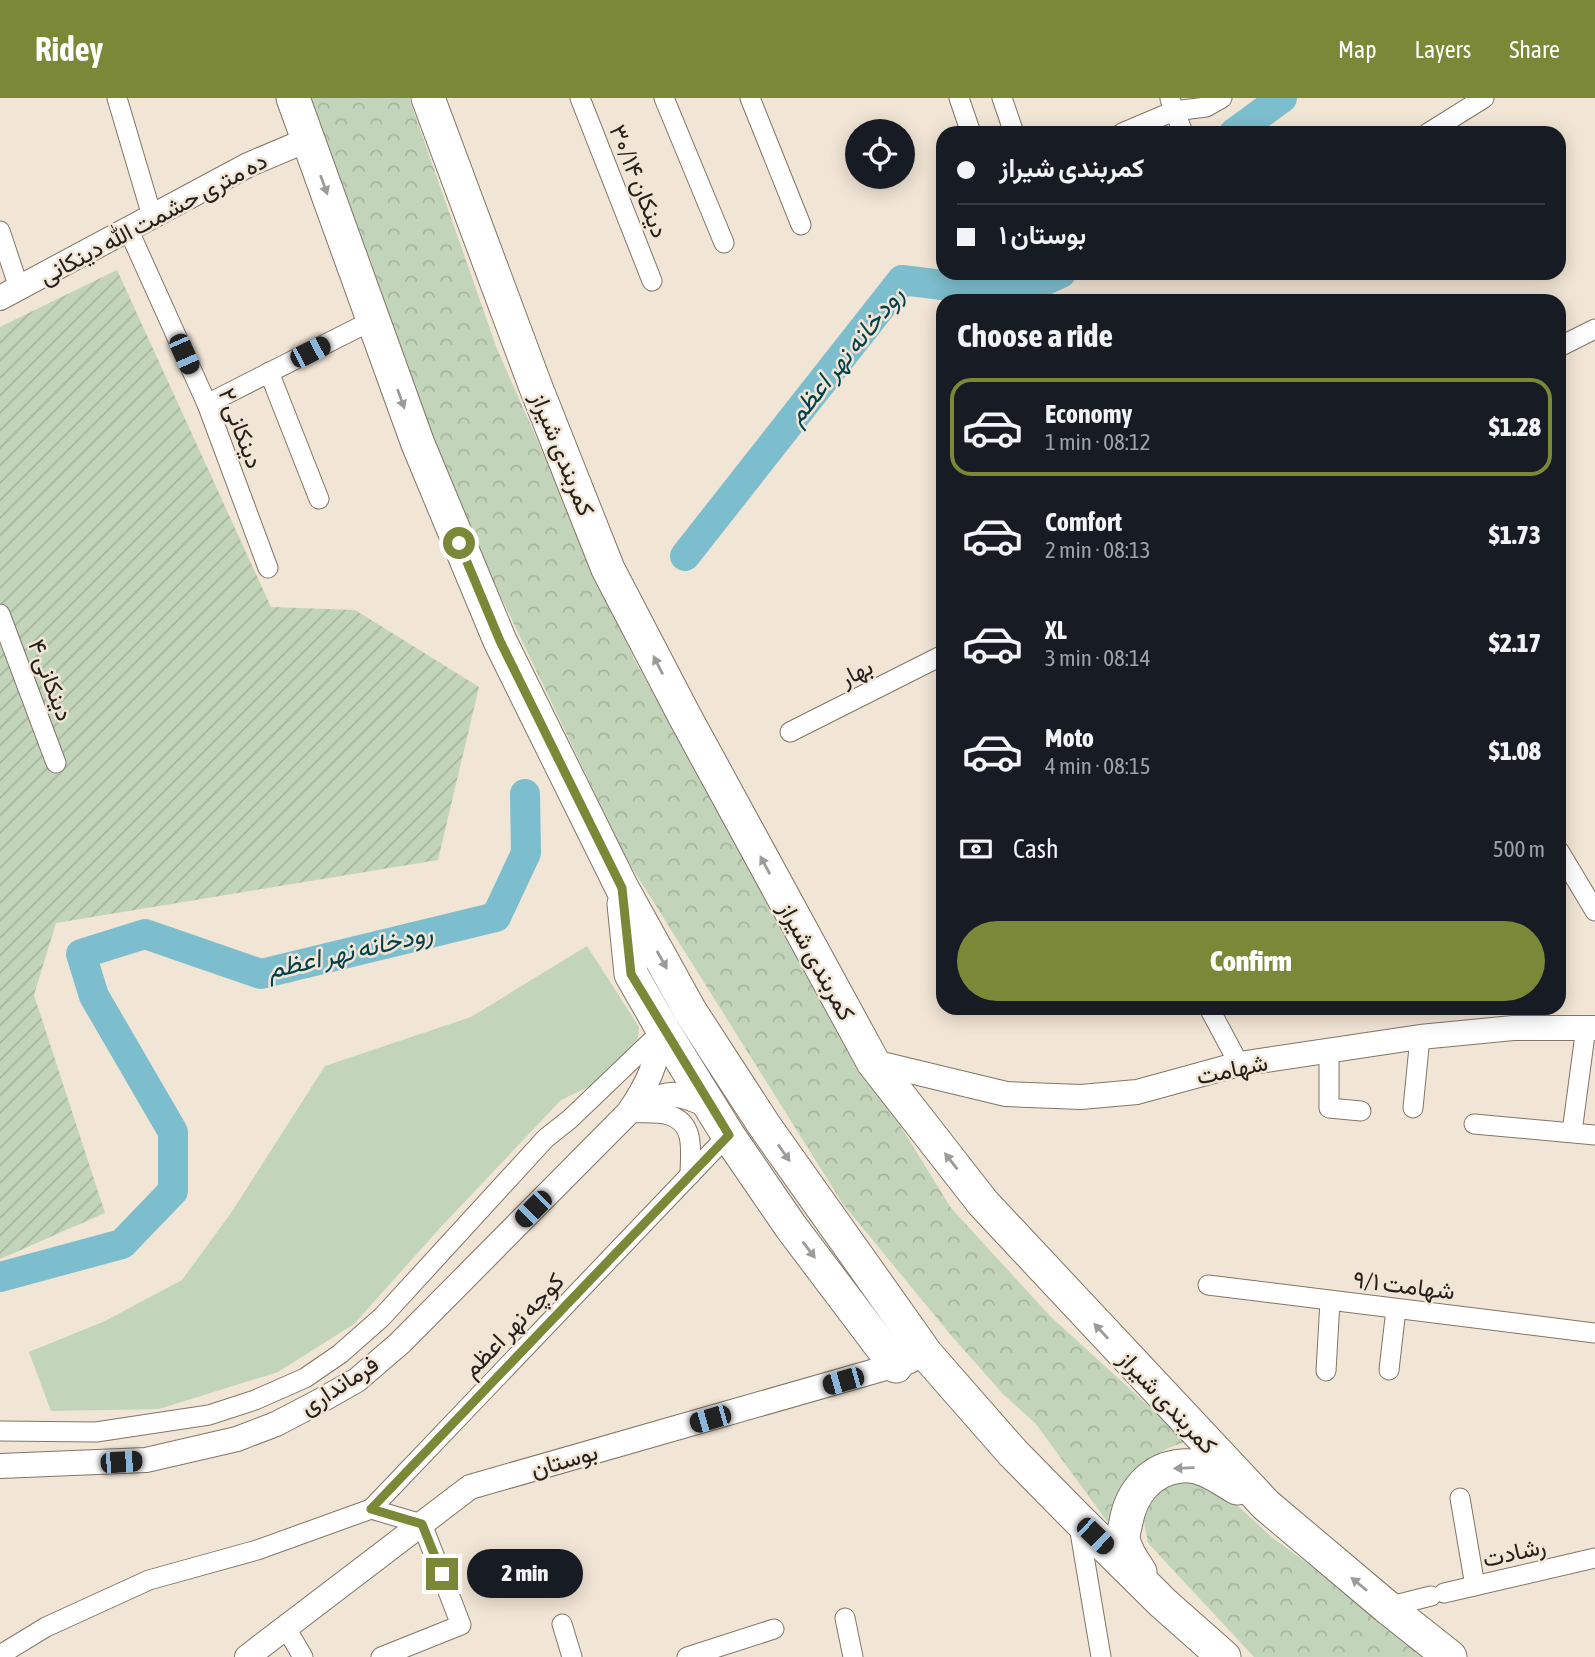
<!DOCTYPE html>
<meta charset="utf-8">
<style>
:root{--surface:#171b24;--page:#242831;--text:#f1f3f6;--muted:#9ea1a6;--line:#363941;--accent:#7a8837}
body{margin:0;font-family:"Asap Condensed",Vazirmatn,sans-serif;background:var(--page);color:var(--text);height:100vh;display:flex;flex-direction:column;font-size:26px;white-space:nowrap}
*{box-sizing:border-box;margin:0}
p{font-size:23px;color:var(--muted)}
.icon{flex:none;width:38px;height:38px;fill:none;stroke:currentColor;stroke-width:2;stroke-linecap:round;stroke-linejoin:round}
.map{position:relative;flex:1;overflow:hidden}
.sheet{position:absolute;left:936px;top:196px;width:630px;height:721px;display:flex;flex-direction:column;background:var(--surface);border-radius:21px;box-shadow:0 4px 18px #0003}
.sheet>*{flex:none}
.banner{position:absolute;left:936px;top:28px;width:630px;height:154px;border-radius:21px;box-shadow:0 4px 18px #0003;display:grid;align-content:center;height:154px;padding:0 21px;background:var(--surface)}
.controls{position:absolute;left:845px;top:21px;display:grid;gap:14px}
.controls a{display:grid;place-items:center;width:70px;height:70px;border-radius:50%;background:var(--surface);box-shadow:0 4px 18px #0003;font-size:35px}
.end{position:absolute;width:32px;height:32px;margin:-16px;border:9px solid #7a8837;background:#fff;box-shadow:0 0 0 4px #fff}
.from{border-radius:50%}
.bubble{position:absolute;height:49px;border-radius:24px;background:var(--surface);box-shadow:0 4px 18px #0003;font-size:23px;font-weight:800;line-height:49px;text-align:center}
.car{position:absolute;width:21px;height:42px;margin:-21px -10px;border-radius:9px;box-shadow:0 0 5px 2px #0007;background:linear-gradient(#222 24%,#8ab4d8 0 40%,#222 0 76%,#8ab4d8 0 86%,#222 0)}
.banner b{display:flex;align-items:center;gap:24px;height:66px;font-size:26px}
.banner b+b{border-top:2px solid var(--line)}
.banner i{width:18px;height:18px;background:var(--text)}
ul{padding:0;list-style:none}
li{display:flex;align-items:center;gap:21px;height:98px;margin:0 14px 10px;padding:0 7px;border:4px solid transparent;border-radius:21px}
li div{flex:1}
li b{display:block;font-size:26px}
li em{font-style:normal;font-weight:800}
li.selected{border-color:var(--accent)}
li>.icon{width:63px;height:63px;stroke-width:1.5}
h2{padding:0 21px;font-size:32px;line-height:84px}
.pay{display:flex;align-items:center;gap:18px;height:77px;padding:0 21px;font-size:26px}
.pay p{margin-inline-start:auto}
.action{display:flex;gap:14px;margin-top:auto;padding:14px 21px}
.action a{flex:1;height:80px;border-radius:42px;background:var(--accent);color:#fff;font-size:28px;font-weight:800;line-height:80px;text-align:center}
header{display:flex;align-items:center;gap:42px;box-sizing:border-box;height:98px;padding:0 35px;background:var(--accent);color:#fff}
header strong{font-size:33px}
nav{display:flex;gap:38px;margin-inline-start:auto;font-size:24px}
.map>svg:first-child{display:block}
.forest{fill:url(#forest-crowns)}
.park{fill:#c2d4b9}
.garden{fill:url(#garden-furrows)}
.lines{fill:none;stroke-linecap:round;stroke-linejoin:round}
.river{stroke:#7dbece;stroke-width:30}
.minor-casing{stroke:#807567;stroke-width:21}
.tertiary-casing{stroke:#807567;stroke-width:26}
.trunk-casing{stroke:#807567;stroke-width:35}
.minor{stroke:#fff;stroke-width:19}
.tertiary{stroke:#fff;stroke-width:24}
.trunk{stroke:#fff;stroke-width:33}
.oneway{fill:#9d9b98}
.route{stroke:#7a8837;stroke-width:9}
.labels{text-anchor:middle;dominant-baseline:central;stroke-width:5;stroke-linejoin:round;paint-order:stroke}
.street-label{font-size:24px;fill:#25201b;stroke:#f1e5d5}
.water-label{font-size:26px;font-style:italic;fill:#02404c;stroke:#f1e5d5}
</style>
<header>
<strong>Ridey</strong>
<nav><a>Map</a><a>Layers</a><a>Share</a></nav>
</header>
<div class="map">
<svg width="1595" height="1559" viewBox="0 0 1595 1559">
<defs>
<pattern id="forest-crowns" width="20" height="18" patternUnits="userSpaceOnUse" patternTransform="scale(1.75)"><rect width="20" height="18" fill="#c2d4b9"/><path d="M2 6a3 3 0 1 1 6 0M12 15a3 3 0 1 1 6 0" fill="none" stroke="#a7b69e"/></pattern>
<pattern id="garden-furrows" width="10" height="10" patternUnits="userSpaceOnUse" patternTransform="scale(1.75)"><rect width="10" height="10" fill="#c2d4b9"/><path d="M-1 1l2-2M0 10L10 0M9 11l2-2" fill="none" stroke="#a7b69e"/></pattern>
</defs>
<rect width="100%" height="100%" fill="#f1e5d5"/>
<g class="forest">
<path d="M 307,0 L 409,0 L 497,251 L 634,561 L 827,909 L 951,1110 L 1050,1218 L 1187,1343 L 1166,1351 L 1143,1367 L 1109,1426 L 1036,1326 L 1003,1296 L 950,1236 L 843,1106 L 626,760 L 445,382 Z"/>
<path d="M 1176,1380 L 1218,1390 L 1274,1441 L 1436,1559 L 1254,1559 L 1148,1445 L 1143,1419 L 1156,1388 Z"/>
</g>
<path class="park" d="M 587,848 L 639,929 L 637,946 L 593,987 L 561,1002 L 439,1131 L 354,1226 L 278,1274 L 159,1311 L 51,1313 L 29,1254 L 105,1223 L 182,1182 L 231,1115 L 325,968 L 471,919 Z"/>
<path class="garden" d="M 117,172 L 271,509 L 355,512 L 479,589 L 438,762 L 56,825 L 34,897 L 105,1115 L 0,1161 L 0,229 Z"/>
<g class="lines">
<g class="river">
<path d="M 1234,35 L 1282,0"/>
<path d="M 685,458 L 902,182 L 1016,196 L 1061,175"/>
<path d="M 0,1179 L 122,1146 L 173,1093 L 173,1034 L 94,898 L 81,856 L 145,836 L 261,876 L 496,819 L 526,755 L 525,696"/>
</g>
<defs>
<g id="minor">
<path d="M 117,0 L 152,118"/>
<path d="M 580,0 L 652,183"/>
<path d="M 664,0 L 724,145"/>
<path d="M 750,0 L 801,127"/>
<path d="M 959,0 L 971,35"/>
<path d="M 1002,0 L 1014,35"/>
<path d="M 1170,1 L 1182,32 L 1181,35"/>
<path d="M 1122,35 L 1174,13 L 1206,9 L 1222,0"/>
<path d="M 1428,35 L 1484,0"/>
<path d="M 0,133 L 19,190"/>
<path d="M 129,133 L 207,306 L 268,470"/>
<path d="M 1559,249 L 1595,231"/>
<path d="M 269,274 L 319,401"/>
<path d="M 207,306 L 373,222"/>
<path d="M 0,516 L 56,665"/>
<path d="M 790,634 L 943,557"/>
<path d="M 1559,753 L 1595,813"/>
<path d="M 1209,910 L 1239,966"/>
<path d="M 1329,954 L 1329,1010 L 1361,1013"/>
<path d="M 1413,1010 L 1420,939"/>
<path d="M 629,1015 C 651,1015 682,1010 689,1038 C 692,1050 690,1065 690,1077"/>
<path d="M 1474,1026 L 1595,1037"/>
<path d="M 1572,1034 L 1586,929"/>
<path d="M 1208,1187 L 1595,1235"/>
<path d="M 1389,1272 L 1396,1211"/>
<path d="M 1326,1273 L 1330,1203"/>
<path d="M 0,1333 L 96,1334 L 209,1317 L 255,1302 L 305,1280 L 340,1256 L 382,1219 L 546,1040 L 570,1021 L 663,932"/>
<path d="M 1460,1400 L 1475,1488"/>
<path d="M 371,1411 L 728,1037"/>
<path d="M 1078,1422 L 1101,1559"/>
<path d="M 1444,1495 L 1595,1460"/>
<path d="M 1387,1509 L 1431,1498"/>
<path d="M 845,1520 L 853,1559"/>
<path d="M 562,1526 L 572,1559"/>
<path d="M 286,1530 L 303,1559"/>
<path d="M 0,1557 L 46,1529 L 149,1482 L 257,1452 L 371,1411 L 422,1426 L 461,1527 L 381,1559"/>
<path d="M 687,1559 L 774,1531"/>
</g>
<g id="tertiary">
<path d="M 0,200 L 248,67 L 307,42"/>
<path d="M 873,964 L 1006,996 L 1081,999 L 1137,994 L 1239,966 L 1420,939 L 1513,930 L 1595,930"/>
<path d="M 631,1013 C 667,993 675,991 712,1010"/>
<path d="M 0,1368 L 146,1362 L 237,1341 L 276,1326 L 320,1303 L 357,1282 L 400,1245 L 628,1015 C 649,985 655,968 663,932"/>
<path d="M 247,1559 L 470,1389 L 910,1263"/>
</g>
<g id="trunk">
<path d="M 293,0 L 418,346 L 500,543 L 622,790 L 690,913 L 764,1027 L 927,1257 L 1013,1355 L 1078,1421 L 1163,1505 L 1224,1559"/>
<path d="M 428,0 L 535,287 L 608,471 L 684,617 L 873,964 L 983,1105 L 1266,1407 L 1387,1509 L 1450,1559"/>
<path d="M 624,806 L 631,876 L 663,932 L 728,1037 L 791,1129 L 896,1268"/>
<path d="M 1140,1474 C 1133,1464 1125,1453 1123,1440 C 1123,1436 1125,1429 1126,1424 C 1131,1395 1151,1370 1182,1368 C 1203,1366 1220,1380 1237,1390"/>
</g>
</defs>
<use href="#minor" class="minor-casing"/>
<use href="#tertiary" class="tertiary-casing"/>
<use href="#trunk" class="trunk-casing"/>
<use href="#minor" class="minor"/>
<use href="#tertiary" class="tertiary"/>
<use href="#trunk" class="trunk"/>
</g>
<defs><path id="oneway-solid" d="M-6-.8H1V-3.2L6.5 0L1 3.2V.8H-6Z" transform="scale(1.75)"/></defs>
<g class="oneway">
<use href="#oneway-solid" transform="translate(324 87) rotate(70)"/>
<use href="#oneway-solid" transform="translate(401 301) rotate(70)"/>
<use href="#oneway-solid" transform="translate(658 567) rotate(-117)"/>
<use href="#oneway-solid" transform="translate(765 767) rotate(-118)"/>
<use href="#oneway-solid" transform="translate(662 862) rotate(61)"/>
<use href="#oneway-solid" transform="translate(784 1055) rotate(55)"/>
<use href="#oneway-solid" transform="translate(951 1063) rotate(-128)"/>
<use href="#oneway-solid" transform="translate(809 1152) rotate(53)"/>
<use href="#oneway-solid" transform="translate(1101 1233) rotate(-133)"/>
<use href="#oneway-solid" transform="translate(1184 1370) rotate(178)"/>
<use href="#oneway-solid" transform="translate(1359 1486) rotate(-140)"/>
</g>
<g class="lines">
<path class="route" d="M 442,1476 L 422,1426 L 371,1411 L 729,1037 L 631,876 L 622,790 L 500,543 L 459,445"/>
</g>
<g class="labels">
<g class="street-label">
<text transform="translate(639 83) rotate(68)">۳۰/۱۴ دینکان</text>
<text transform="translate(153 120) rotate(-28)">ده متری حشمت الله دینکانی</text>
<text transform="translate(241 330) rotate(69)">۲ دینکانی</text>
<text transform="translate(563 356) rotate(68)">کمربندی شیراز</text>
<text transform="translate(856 574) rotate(-27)">بهار</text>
<text transform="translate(51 582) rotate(69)">۴ دینکانی</text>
<text transform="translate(817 863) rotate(61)">کمربندی شیراز</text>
<text transform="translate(1232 971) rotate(-12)">شهامت</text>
<text transform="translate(1404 1187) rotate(7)">۹/۱ شهامت</text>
<text transform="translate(513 1227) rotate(-46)">کوچه نهر اعظم</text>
<text transform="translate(339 1287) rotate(-33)">فرمانداری</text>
<text transform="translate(1168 1304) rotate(47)">کمربندی شیراز</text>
<text transform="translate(564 1362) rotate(-16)">بوستان</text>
<text transform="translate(1514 1454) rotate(-13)">رشادت</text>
</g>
<g class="water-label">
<text transform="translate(845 257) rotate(-51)">رودخانه نهر اعظم</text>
<text transform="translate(350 853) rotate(-13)">رودخانه نهر اعظم</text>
</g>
</g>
</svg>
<div class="controls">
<a><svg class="icon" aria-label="locate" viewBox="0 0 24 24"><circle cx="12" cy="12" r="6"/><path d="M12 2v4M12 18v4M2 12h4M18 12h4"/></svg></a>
</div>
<i class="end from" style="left:459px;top:445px"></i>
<i class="end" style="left:442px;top:1476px"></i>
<div class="bubble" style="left:467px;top:1451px;width:116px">2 min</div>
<i class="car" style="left:310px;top:254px;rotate:63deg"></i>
<i class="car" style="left:184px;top:256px;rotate:156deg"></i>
<i class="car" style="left:533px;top:1111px;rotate:225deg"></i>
<i class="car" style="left:843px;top:1283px;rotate:254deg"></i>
<i class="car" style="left:710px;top:1321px;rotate:254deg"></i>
<i class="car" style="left:121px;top:1364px;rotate:86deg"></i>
<i class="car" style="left:1095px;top:1438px;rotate:134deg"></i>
<div class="banner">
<b><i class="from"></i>کمربندی شیراز</b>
<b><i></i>۱ بوستان</b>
</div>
<section class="sheet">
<h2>Choose a ride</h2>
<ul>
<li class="selected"><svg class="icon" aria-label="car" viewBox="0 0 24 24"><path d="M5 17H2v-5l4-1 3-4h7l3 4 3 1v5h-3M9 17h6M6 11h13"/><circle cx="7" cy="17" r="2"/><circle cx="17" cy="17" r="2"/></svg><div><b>Economy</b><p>1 min · 08:12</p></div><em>$1.28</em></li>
<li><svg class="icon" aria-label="car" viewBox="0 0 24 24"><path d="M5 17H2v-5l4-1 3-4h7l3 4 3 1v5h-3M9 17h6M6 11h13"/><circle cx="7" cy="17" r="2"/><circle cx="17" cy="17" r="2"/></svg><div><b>Comfort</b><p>2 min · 08:13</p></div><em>$1.73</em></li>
<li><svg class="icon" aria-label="car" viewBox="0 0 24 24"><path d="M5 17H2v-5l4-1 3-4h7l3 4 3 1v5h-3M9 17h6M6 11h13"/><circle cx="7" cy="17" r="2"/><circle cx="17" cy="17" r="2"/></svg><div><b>XL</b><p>3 min · 08:14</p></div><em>$2.17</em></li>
<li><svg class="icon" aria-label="car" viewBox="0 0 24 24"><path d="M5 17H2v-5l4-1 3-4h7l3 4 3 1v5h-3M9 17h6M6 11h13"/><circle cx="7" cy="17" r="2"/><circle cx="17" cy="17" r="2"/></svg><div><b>Moto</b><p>4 min · 08:15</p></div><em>$1.08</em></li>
</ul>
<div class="pay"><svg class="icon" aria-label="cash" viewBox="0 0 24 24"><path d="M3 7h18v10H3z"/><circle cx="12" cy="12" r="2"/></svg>Cash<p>500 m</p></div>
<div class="action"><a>Confirm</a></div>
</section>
</div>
